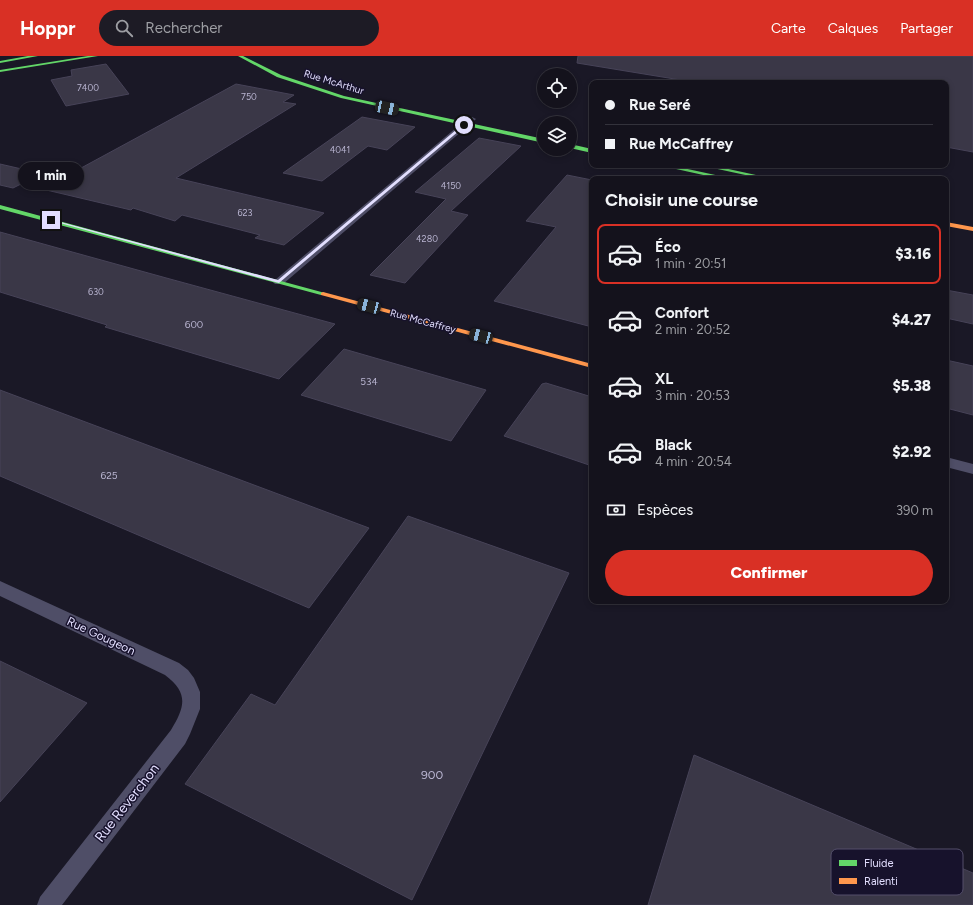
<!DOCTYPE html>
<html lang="fr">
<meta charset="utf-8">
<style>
:root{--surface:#14121c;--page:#1d1b25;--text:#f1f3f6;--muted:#9d9ea3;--line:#33323b;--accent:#d93025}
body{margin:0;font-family:Figtree,sans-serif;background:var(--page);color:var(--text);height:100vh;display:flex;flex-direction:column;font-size:15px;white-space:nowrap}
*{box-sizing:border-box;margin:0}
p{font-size:13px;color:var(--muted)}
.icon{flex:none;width:22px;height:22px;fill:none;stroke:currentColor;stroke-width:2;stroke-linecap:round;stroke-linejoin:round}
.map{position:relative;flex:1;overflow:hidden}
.details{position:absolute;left:589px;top:120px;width:360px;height:428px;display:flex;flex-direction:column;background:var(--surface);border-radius:8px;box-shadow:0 2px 6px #0003,0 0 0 1px var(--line)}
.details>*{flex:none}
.hud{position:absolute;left:589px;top:24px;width:360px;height:88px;border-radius:8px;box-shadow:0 2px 6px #0003,0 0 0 1px var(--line);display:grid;align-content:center;height:88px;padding:0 16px;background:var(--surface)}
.fabs{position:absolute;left:537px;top:12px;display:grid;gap:8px}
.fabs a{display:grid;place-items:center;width:40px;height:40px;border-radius:50%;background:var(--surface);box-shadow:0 2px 6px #0003,0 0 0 1px var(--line);font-size:20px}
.end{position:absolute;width:18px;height:18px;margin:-9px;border:5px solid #e2defe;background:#111;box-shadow:0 0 0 2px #111}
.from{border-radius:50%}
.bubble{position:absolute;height:28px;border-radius:14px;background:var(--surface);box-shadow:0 2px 6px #0003,0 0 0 1px var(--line);font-size:13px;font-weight:800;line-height:28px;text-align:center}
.car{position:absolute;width:12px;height:24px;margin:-12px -6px;border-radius:5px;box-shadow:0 0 3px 1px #0007;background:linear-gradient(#222 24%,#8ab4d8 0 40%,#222 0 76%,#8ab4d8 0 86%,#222 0)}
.hud b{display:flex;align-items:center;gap:14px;height:38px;font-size:15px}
.hud b+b{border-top:1px solid var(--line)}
.hud i{width:10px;height:10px;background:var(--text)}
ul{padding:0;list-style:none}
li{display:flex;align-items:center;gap:12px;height:60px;margin:0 8px 6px;padding:0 8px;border:2px solid transparent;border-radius:8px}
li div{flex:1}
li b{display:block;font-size:15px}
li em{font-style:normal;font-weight:800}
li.current{border-color:var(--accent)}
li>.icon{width:36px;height:36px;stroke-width:1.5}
h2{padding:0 16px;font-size:18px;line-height:48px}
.pay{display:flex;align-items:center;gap:10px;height:44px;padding:0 16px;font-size:15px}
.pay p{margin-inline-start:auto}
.cta{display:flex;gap:8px;margin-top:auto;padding:8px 16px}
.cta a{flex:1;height:46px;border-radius:24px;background:var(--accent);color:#fff;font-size:16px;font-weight:800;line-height:46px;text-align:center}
header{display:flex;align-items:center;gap:24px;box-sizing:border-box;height:56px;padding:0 20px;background:var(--accent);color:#fff}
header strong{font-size:19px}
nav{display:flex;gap:22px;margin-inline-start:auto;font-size:14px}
.search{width:280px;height:36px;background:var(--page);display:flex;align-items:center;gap:10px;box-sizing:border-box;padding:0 14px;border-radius:22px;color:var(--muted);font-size:15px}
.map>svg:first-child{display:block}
.building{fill:#3a3747;stroke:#474358}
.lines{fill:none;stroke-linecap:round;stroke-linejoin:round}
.street{fill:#4f4e67;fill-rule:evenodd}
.fast{fill:#63d668;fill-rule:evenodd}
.slow{fill:#ff974d;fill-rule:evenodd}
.route{fill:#e2defe}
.labels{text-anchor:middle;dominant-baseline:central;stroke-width:3;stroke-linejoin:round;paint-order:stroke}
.far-number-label{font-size:9px;fill:#b8b4d0}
.far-street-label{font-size:10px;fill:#e2defe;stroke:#17122c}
.number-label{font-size:10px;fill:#b8b4d0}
.street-label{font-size:12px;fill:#e2defe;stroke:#17122c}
.near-number-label{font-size:12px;fill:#b8b4d0}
.near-street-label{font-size:14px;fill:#e2defe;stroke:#17122c}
.key{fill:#17122c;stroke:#544f6b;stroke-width:1}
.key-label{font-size:11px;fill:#e2defe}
</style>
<header>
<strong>Hoppr</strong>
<div class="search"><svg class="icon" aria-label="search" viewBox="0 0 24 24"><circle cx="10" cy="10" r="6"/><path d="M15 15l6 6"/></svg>Rechercher</div>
<nav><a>Carte</a><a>Calques</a><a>Partager</a></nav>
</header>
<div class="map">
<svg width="973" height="849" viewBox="0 0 973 849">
<rect width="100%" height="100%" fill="#1a1826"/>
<g class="building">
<path d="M 578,0 L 973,0 L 973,96 L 946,91 L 946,27 L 699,27 L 577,7 Z"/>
<path d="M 106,8 L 129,38 L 66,50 L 51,24 L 72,20 L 71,14 Z"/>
<path d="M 236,28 L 294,39 L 283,46 L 296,48 L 176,122 L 324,157 L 284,189 L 255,182 L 260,179 L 182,159 L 175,165 L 133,152 L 131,154 L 21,128 L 13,132 L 0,129 L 0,108 L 39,117 L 47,113 L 70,118 Z"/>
<path d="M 362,61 L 415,71 L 387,94 L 368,90 L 322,125 L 283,117 Z"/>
<path d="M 479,82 L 521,90 L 451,155 L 468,159 L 405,227 L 370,219 L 446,143 L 415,136 Z"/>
<path d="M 567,119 L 592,124 L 592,271 L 494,245 L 556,171 L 526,165 Z"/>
<path d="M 0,176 L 170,223 L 335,268 L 279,323 L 105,271 L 107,269 L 0,236 Z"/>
<path d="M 946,234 L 973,239 L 973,268 L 946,262 Z"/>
<path d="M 344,293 L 486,334 L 451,385 L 301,339 Z"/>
<path d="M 946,304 L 973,310 L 973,359 L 946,352 Z"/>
<path d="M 546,327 L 592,341 L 592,410 L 504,380 L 542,328 Z"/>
<path d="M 0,334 L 369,472 L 309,552 L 0,420 Z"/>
<path d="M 408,460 L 569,517 L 412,844 L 185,728 L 251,638 L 275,649 Z"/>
<path d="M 0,605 L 87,647 L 0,746 Z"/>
<path d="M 694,699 L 973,817 L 973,849 L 648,849 Z"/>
</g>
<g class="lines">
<g class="street">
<path d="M 469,61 L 472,61 L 476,63 L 283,228 L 275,228 L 273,226 L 275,224 Z"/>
<path d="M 946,401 L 973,408 L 973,418 L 946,411 Z"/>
<path d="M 0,525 L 179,607 L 188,614 L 194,622 L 200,636 L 200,653 L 190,678 L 185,688 L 62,849 L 37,849 L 40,841 L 171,674 C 185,651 189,637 165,619 L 0,540 Z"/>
</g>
<g class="fast">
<path d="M 28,0 L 38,0 L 0,7 L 0,5 Z"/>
<path d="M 88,0 L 98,0 L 0,16 L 0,14 Z"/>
<path d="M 238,0 L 243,0 L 281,19 L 344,40 L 544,83 L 544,87 L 341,42 L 277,21 Z"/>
<path d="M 570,88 L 592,93 L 592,97 L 570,92 Z"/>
<path d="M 658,109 L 669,109 L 720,120 L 717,122 Z"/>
<path d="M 699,109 L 710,109 L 775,123 L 764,123 Z"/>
<path d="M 0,149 L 325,237 L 326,238 L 325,239 L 321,239 L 0,153 Z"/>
</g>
<g class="slow">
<path d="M 946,166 L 973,171 L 973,175 L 946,170 Z"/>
<path d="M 323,236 L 592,308 L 592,312 L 321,239 L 321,237 Z"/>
</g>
</g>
<path class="route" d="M 463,68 L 466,69 L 279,227 L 49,164 L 53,164 L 278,224 Z"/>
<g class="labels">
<g class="far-number-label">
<text x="88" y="31">7400</text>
<text x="249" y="40">750</text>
<text x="340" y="93">4041</text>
<text x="451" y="129">4150</text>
<text x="245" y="156">623</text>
<text x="427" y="182">4280</text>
<text x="96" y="235">630</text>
</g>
<g class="far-street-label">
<text transform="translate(334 26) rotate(17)">Rue McArthur</text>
<text transform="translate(423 265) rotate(15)">Rue McCaffrey</text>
</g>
<g class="number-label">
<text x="194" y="268">600</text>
<text x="369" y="325">534</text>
<text x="109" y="419">625</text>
</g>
<g class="street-label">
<text transform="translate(101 580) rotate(25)">Rue Gougeon</text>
</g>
<g class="near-number-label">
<text x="432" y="719">900</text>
</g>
<g class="near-street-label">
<text transform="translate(127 747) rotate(-52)">Rue Reverchon</text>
</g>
</g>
<rect x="831" y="793" width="132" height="46" rx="6" class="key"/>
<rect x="839" y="804" width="18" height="6" fill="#63d668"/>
<rect x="839" y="822" width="18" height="6" fill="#ff974d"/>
<g class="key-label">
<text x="864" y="811">Fluide</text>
<text x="864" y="829">Ralenti</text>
</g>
</svg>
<div class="fabs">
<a><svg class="icon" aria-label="locate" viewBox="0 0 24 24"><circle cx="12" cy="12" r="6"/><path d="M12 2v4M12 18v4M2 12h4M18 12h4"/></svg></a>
<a><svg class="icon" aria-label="layers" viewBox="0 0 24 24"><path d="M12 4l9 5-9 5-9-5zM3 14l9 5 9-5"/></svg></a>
</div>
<i class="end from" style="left:464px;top:69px"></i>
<i class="end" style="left:51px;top:164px"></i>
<div class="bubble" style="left:18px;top:106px;width:66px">1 min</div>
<i class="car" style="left:387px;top:52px;rotate:102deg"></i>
<i class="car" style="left:369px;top:250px;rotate:285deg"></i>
<i class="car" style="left:481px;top:280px;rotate:285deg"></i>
<div class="hud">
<b><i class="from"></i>Rue Seré</b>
<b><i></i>Rue McCaffrey</b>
</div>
<section class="details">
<h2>Choisir une course</h2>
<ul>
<li class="current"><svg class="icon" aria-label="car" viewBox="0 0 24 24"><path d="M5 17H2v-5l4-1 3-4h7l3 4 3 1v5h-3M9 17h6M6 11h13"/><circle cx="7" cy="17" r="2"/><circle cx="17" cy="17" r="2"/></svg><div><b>Éco</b><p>1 min · 20:51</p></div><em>$3.16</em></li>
<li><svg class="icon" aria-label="car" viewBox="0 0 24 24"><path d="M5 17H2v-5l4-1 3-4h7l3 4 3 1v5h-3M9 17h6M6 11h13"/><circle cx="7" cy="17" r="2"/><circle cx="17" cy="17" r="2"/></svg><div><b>Confort</b><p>2 min · 20:52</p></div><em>$4.27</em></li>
<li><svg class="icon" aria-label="car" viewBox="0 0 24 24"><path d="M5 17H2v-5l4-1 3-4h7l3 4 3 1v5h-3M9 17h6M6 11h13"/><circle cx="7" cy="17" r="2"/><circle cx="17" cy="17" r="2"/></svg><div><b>XL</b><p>3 min · 20:53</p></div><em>$5.38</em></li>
<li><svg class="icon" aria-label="car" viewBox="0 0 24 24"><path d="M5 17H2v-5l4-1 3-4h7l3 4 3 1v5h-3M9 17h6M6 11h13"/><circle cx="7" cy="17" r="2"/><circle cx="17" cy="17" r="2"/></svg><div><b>Black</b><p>4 min · 20:54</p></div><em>$2.92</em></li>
</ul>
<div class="pay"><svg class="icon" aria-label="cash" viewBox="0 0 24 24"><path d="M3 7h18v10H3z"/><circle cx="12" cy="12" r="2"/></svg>Espèces<p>390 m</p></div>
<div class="cta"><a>Confirmer</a></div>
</section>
</div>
